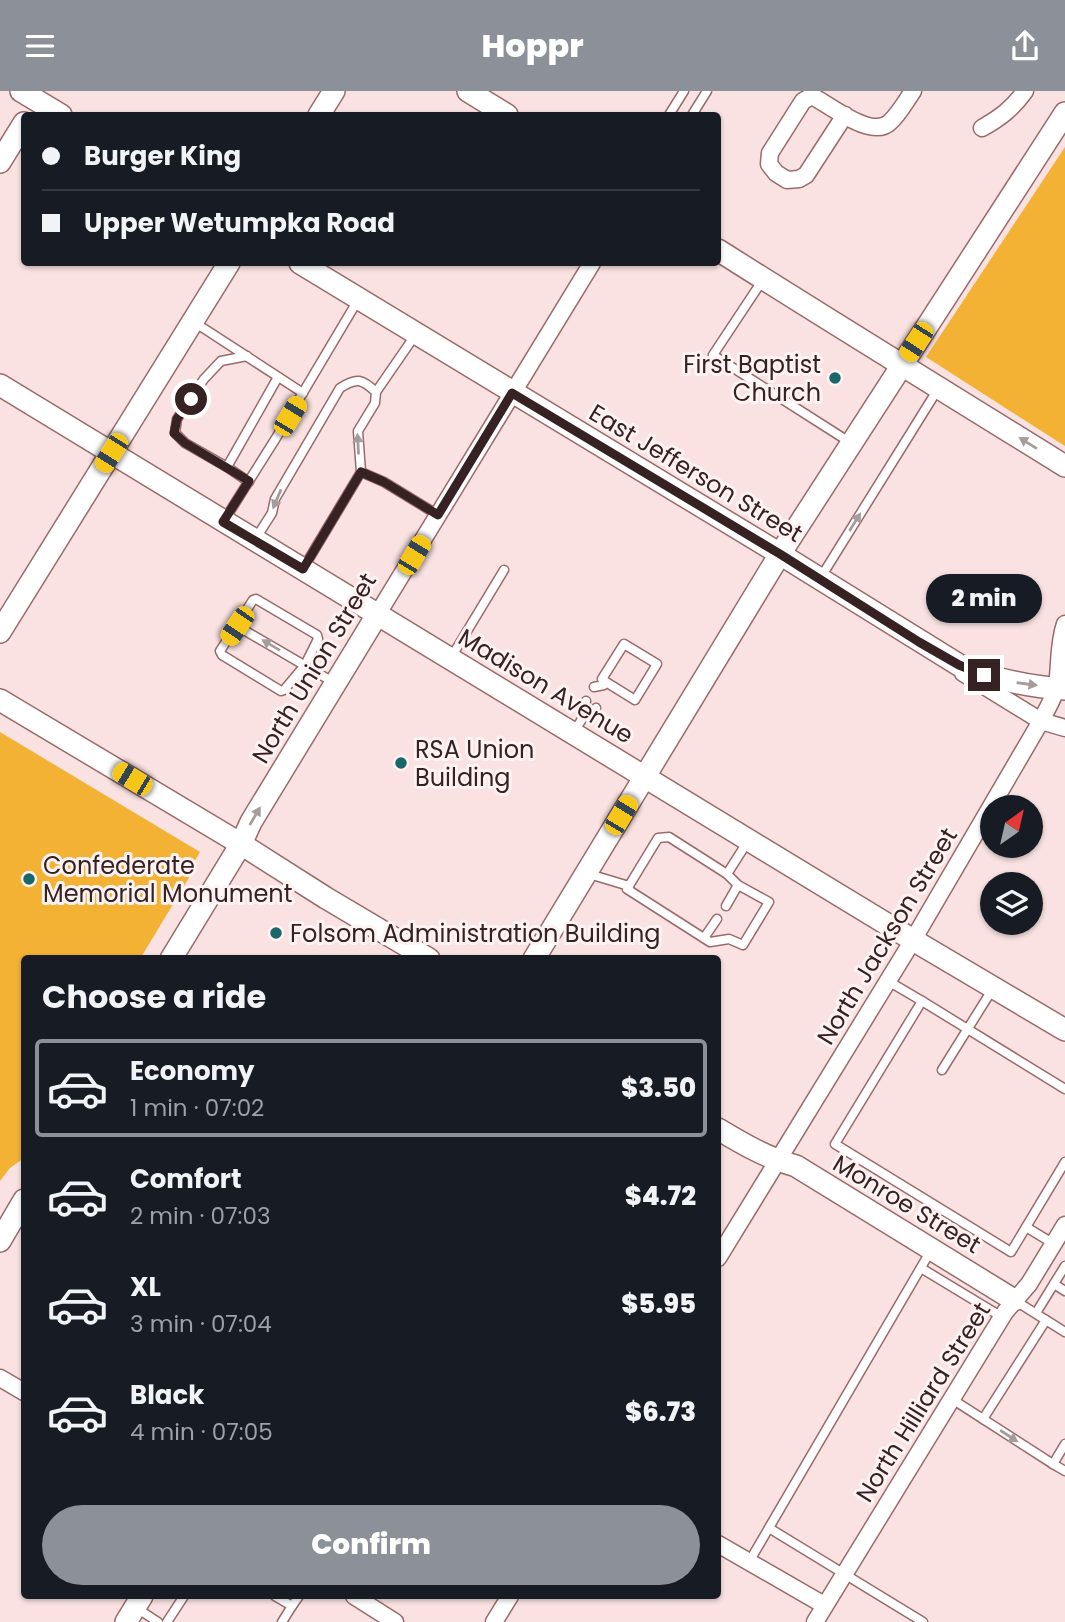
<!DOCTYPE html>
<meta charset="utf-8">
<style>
:root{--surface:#171b24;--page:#242831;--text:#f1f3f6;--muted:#9ea1a6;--line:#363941;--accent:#8c9099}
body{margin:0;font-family:Poppins,sans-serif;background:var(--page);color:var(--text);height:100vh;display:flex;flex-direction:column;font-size:26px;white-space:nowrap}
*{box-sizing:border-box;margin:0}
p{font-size:23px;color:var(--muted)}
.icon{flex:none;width:38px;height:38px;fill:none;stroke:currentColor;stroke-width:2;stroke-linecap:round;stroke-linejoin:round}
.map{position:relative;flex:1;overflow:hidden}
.side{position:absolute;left:21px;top:864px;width:700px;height:644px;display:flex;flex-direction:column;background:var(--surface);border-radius:7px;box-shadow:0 2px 5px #0004}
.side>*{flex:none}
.top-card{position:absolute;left:21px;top:21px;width:700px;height:154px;border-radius:7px;box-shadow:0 2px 5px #0004;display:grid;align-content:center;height:154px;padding:0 21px;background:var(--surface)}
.needle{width:46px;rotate:34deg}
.controls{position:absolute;left:980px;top:704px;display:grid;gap:14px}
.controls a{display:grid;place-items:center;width:63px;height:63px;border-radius:50%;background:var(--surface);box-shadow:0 2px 5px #0004;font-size:35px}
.end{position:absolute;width:32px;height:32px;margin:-16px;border:9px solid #362222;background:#fff;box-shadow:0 0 0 4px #fff}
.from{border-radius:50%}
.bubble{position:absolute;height:49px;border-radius:24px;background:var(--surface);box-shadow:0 2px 5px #0004;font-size:23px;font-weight:800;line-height:49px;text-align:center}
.car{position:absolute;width:21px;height:42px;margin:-21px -10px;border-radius:9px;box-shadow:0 0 5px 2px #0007;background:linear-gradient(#f5c518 24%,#345 0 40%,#f5c518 0 76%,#345 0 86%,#f5c518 0)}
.top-card b{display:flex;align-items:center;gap:24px;height:66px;font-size:26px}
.top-card b+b{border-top:2px solid var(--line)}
.top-card i{width:18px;height:18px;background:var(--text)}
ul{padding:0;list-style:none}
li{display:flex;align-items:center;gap:21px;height:98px;margin:0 14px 10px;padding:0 7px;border:4px solid transparent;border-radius:7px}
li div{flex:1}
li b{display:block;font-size:26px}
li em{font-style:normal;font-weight:800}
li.current{border-color:var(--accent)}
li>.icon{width:63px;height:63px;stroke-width:1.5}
h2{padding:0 21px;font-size:32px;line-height:84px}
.button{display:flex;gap:14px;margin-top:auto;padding:14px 21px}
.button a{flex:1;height:80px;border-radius:42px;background:var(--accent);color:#fff;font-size:28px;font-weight:800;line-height:80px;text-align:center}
header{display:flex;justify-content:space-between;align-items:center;height:91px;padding:0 21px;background:var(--accent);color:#fff;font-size:32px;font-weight:800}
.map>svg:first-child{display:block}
.green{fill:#f3b234}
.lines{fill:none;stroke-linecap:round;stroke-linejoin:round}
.lane-casing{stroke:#9b6a6a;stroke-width:11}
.street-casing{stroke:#9b6a6a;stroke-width:19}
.secondary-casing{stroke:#9b6a6a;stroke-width:24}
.lane{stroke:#fff;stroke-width:8}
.street{stroke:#fff;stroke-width:16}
.secondary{stroke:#fff;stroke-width:21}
.oneway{fill:#a59c9c}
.route{stroke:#362222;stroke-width:9}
.poi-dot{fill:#19676a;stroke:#fef2f2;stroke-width:2.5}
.labels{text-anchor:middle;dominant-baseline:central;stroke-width:6;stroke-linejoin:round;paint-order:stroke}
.poi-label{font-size:24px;fill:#362222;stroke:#fef2f2;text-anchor:start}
.street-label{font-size:24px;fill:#362222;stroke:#fef2f2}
</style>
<header><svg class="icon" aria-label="menu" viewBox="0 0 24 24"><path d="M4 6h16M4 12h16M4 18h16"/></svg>Hoppr<svg class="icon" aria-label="share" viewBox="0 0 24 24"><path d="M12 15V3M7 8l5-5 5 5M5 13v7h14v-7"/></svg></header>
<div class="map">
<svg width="1065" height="1531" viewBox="0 0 1065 1531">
<rect width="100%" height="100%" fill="#f9e2e1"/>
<g class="green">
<path d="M 1065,56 L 1065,355 L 926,266 Z"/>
<path d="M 0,641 L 200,761 L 193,773 L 196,775 L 140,868 L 24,868 L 24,1067 L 10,1077 L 0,1090 Z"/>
</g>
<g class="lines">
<defs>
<g id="lane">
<path d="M 669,24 L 684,0"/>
<path d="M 692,24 L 707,0"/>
<path d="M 762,190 L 713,264 L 851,352"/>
<path d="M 194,231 L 303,302"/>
<path d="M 376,301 L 416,243"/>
<path d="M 227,376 L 185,352 L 175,342 L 177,328 L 204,288 L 221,270 L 247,265"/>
<path d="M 361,381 L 384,391 L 438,424"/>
<path d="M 249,391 L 227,376 L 278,286"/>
<path d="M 225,428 L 276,347 L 358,209"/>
<path d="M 256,447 L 272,422 L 275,408 L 340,297 C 357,286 362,288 376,301 L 375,312 L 358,340 L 361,381 L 304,476"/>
<path d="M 821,486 L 938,298"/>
<path d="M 256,508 L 317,544 L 318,548 L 305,574 L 284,599 L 281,600 L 222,564 L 220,560 L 253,509 Z"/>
<path d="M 237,535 L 333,591"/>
<path d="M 452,565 L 504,479"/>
<path d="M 594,596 L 604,594 L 606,591 L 635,609 L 657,573 L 624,553 L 602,588 L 606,591"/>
<path d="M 584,625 L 596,617"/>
<path d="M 573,642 L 584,625 L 586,610"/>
<path d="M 669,746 L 727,783 L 738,794 L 769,811 L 743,854 L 729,848 L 710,851 L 627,798 L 658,747 Z"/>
<path d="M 589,783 L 629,795"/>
<path d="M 727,783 L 748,750"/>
<path d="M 726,815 L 738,794"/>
<path d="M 704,847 L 717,828"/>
<path d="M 888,890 L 922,910"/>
<path d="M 942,979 L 992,899"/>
<path d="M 1065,998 L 922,910 L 835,1053 L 1011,1161 L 1065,1071"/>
<path d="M 1026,1136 L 1054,1153"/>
<path d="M 921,1177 L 1002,1226"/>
<path d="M 1054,1193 L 1065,1200"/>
<path d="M 1014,1209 L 1065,1241"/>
<path d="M 1036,1222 L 1065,1175"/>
<path d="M 952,1308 L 1053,1373 L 1065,1353"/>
<path d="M 983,1328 L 1046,1229"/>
<path d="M 1053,1373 L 1065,1380"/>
<path d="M 769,1437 L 923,1531"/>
<path d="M 749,1471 L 930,1161"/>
<path d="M 275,1505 L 292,1515 L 282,1531"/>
<path d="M 292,1515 L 299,1505"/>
<path d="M 135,1516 L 158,1531"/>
<path d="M 167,1531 L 184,1505"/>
</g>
<g id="street">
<path d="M 845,24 L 806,84 L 799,88 L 787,89 L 776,82 L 769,73 L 770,62 L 803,10 L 812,5 C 830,14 872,49 890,31 C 899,23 906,10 913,0"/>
<path d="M 982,37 C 1000,27 1013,17 1025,0"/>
<path d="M 377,524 L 592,172"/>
<path d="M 963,582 L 1041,630 L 1065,637"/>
<path d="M 718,1167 L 913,849 L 1041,630 C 1046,619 1055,606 1057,594 C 1060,574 1058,553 1065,533"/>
<path d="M 0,1287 L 24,1301"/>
<path d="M 718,1453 L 824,1514"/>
<path d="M 354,1505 L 395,1531"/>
<path d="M 494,1531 L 510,1505"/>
<path d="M 815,1531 L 1005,1221 L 1029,1193 L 1065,1134"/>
</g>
<g id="secondary">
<path d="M 21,0 L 61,24"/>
<path d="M 468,0 L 507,24"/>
<path d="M 319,24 L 334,0"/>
<path d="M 0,71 L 24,32"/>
<path d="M 718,159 C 833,232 949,303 1065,375"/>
<path d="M 300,172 L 780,463 L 959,574 C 993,588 1028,596 1065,598"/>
<path d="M 0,294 L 913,849 L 1065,939"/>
<path d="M 0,541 L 229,172"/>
<path d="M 0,609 L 241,753 L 326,807 L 429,868"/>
<path d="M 171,868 L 241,753 L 251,731 L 377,524"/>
<path d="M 534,868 L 780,463 L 1065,22"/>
<path d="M 718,1038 C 743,1053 767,1067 796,1075 L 1014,1209"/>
<path d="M 0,1150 L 24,1109"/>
<path d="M 126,1531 L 142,1505"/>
</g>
</defs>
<use href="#lane" class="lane-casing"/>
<use href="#street" class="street-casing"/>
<use href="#secondary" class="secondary-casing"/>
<use href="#lane" class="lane"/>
<use href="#street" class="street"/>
<use href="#secondary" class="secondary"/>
</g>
<defs><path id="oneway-solid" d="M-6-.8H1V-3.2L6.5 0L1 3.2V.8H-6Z" transform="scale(1.75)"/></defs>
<g class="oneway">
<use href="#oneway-solid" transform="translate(1028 352) rotate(-148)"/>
<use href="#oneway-solid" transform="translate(358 353) rotate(-93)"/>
<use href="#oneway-solid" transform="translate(277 408) rotate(113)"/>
<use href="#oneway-solid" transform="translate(855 431) rotate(-58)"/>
<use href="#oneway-solid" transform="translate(271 554) rotate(-149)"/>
<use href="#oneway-solid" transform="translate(1027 593) rotate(8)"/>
<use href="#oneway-solid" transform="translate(255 725) rotate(-60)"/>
<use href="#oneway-solid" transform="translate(1009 1345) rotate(33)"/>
</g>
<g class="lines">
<path class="route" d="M 191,308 L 177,328 L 174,342 L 185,352 L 249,390 L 223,431 L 303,478 L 361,381 L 384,391 L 438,424 L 512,302 L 780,463 L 919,551 L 959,574 L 984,584"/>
</g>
<g class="poi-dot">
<circle cx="835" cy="287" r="7"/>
<circle cx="401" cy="672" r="7"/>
<circle cx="29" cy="788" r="7"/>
<circle cx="276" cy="842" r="7"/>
</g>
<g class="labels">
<g class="poi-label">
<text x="821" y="273" text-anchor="end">First Baptist<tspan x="821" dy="28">Church</tspan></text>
<text x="415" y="658">RSA Union<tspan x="415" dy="28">Building</tspan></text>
<text x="43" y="774">Confederate<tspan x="43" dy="28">Memorial Monument</tspan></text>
<text x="290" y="842">Folsom Administration Building</text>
</g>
<g class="street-label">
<text transform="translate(696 382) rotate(31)">East Jefferson Street</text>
<text transform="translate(314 577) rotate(-59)">North Union Street</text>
<text transform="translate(546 595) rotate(31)">Madison Avenue</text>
<text transform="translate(887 845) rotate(-59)">North Jackson Street</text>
<text transform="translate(907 1113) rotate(31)">Monroe Street</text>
<text transform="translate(923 1311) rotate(-58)">North Hilliard Street</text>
</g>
</g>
</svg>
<div class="controls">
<a><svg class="needle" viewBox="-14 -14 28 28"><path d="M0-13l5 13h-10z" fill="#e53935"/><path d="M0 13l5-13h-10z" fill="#9ea1a6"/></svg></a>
<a><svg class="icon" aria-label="layers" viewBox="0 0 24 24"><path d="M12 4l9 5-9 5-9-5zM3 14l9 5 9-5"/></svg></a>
</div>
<i class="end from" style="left:191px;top:308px"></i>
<i class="end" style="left:984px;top:584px"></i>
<div class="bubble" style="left:926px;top:483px;width:116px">2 min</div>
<i class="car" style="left:916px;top:251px;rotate:213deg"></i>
<i class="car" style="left:290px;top:325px;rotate:31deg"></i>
<i class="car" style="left:111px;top:362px;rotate:212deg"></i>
<i class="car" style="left:414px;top:464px;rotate:31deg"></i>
<i class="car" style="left:237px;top:535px;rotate:214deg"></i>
<i class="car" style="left:132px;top:688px;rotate:301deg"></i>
<i class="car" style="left:621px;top:724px;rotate:31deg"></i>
<div class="top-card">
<b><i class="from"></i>Burger King</b>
<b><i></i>Upper Wetumpka Road</b>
</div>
<section class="side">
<h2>Choose a ride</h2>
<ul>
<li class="current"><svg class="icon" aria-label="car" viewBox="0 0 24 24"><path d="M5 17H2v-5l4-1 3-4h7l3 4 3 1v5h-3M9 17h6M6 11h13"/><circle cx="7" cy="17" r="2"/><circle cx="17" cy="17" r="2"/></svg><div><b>Economy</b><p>1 min · 07:02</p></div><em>$3.50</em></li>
<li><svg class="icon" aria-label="car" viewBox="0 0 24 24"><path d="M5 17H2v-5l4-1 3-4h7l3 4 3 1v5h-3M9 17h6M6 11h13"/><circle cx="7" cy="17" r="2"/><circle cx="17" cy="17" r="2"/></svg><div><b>Comfort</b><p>2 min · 07:03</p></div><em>$4.72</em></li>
<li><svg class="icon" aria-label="car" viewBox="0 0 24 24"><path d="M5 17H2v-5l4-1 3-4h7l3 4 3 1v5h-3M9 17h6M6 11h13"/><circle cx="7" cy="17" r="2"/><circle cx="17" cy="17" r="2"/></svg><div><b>XL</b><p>3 min · 07:04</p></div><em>$5.95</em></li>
<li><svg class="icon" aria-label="car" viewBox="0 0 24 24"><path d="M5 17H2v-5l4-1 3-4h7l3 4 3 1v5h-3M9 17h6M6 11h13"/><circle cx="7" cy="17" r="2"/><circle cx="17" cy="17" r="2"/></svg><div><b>Black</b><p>4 min · 07:05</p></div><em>$6.73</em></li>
</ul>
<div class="button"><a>Confirm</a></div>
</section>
</div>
